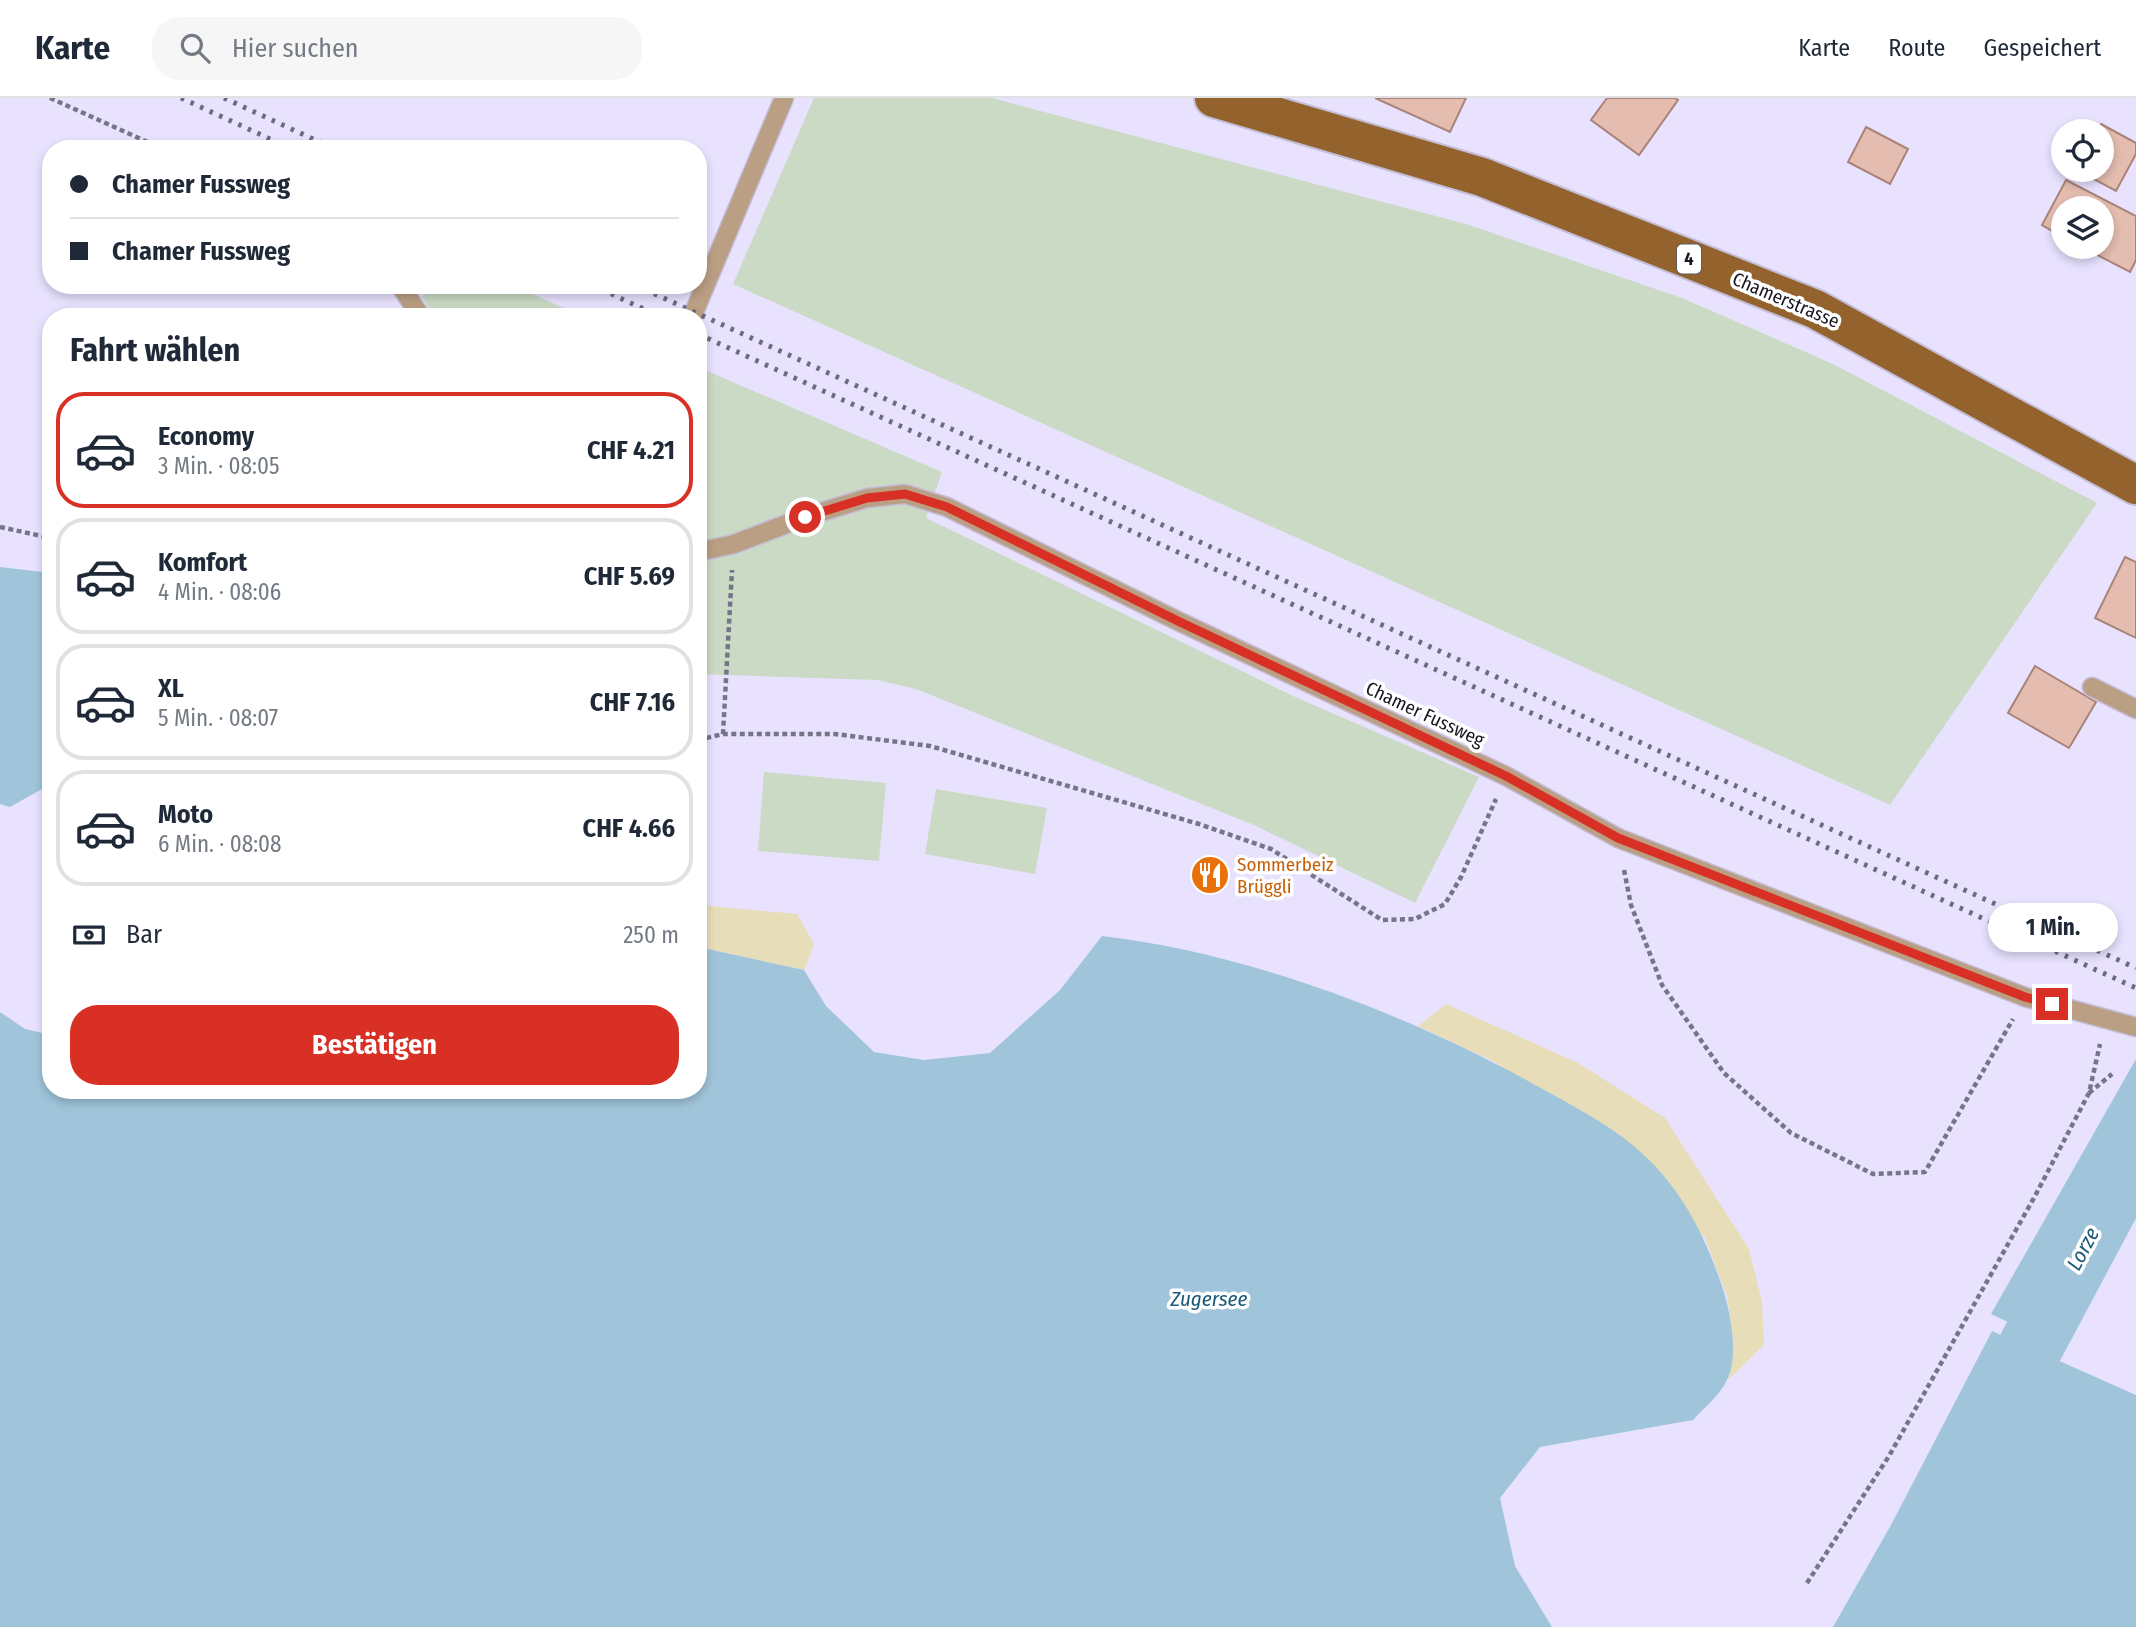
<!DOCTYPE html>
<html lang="de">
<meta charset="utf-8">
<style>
:root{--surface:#fff;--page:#f6f6f7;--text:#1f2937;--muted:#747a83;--line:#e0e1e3;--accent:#d93025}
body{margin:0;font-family:"Fira Sans Condensed",sans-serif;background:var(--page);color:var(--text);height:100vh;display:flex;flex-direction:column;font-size:26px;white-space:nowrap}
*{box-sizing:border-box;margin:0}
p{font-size:23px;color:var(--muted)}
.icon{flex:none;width:38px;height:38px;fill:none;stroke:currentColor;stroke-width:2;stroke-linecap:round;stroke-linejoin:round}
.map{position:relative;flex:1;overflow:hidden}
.sheet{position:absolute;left:42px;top:210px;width:665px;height:791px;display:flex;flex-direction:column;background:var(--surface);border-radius:28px;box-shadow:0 4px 10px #0003}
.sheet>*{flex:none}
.banner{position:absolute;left:42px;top:42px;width:665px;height:154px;border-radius:28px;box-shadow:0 4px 10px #0003;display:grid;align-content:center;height:154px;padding:0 28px;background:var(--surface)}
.controls{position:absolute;left:2051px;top:21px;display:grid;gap:14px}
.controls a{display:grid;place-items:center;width:63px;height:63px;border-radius:50%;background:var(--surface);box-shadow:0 4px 10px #0003;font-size:35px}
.end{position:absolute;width:32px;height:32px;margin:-16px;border:9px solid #d93025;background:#fff;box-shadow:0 0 0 4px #fff}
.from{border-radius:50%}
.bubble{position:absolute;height:49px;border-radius:24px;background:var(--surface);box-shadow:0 4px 10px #0003;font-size:23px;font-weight:700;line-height:49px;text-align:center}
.banner b{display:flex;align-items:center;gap:24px;height:66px;font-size:26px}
.banner b+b{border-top:2px solid var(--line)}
.banner i{width:18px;height:18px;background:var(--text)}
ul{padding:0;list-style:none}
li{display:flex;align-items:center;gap:21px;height:116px;margin:0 14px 10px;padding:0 14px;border:4px solid var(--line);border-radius:28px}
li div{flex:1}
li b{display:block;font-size:26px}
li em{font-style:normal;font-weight:700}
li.on{border-color:var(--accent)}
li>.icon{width:63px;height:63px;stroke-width:1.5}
h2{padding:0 28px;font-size:32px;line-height:84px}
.pay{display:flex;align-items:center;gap:18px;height:77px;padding:0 28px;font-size:26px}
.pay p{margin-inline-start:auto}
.cta{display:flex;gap:14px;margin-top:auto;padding:14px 28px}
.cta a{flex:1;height:80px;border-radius:28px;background:var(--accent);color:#fff;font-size:28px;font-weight:700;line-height:80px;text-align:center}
header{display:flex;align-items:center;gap:42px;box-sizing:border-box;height:98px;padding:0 35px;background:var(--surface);border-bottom:2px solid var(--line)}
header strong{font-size:33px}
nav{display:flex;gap:38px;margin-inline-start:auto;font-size:24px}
.search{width:490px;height:63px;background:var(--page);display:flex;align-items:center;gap:18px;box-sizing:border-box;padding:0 24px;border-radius:28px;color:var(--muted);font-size:26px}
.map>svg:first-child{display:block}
.green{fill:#cadac5}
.sand{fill:#e7ddb8}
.water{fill:#a0c5db}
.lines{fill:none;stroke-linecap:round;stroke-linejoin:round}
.river{stroke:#a0c5db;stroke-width:65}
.building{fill:#e4bcb0;stroke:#a98379;stroke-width:2}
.lane-casing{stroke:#c3bdd7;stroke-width:21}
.primary-casing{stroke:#c3bdd7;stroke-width:42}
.path{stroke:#787488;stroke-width:4.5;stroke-dasharray:5 3.5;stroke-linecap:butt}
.lane{stroke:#bb9f84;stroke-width:18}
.primary{stroke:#93622d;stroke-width:38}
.rail{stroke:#6e6a7d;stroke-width:5;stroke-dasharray:3.5 7;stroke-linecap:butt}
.route{stroke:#d93025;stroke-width:9}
.labels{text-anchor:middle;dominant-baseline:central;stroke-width:7;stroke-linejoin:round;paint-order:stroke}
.shield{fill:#fff;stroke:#5d5b64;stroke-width:2}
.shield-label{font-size:18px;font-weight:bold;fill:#181521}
.street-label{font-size:19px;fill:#181521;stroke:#fff}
.food-label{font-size:19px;fill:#c56008;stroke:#fff;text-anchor:start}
.water-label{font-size:21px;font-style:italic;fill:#1a5978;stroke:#fff}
</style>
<header>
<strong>Karte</strong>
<div class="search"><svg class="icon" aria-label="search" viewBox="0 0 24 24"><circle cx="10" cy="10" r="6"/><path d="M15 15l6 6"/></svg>Hier suchen</div>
<nav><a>Karte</a><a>Route</a><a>Gespeichert</a></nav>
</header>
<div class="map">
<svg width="2136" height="1529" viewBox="0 0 2136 1529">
<rect width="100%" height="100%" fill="#e8e2ff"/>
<g class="green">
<path d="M 814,0 L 992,0 L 1466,126 L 1682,200 L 1833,266 L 2097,405 L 1890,707 L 733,186 Z"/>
<path d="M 434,187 L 512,187 L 584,219 L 433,219 L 422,198 Z"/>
<path d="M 698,269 L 942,374 L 926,420 L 1293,598 L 1479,679 L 1415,805 L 1254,727 L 916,591 L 877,582 L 698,576 Z"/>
<path d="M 764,674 L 886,685 L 879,763 L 758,753 Z"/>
<path d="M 936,691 L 1047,710 L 1035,776 L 925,756 Z"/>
</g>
<g class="sand">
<path d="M 698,807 L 797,816 L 814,846 L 804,872 L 698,849 Z"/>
<path d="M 1446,906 L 1578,965 L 1665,1020 L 1749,1151 L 1762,1204 L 1764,1247 L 1728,1282 L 1733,1241 L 1727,1198 L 1704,1138 L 1497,965 L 1418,928 Z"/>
</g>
<g class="water">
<path d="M 0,469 L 51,475 L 51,686 L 10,709 L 0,706 Z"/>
<path d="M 1102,838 C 1251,855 1418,920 1548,994 C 1582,1013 1617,1031 1645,1058 C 1679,1090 1701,1130 1717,1174 C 1728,1202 1741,1253 1727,1282 C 1721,1296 1703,1311 1693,1322 L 1540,1349 L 1500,1400 L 1515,1468 L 1552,1529 L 0,1529 L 0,914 L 25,931 L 51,937 L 51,992 L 698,992 L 698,849 L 804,872 L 826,908 L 874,954 L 924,962 L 990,955 L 1060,892 Z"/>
<path d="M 2136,961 L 2136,1114 L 2061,1249 L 1991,1216 Z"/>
<path d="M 1992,1233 L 2136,1297 L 2136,1529 L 1833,1529 L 1891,1427 Z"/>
</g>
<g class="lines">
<path class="river" d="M 1992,1331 L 2030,1250 L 2136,1051"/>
</g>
<g class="building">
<path d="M 1375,0 L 1466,0 L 1450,34 Z"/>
<path d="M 1607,0 L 1675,0 L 1678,2 L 1639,57 L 1591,22 Z"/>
<path d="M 2101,26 L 2136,45 L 2136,56 L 2116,93 L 2077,72 L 2102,72 L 2102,33 L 2097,33 Z"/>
<path d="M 1866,29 L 1908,51 L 1890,86 L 1848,64 Z"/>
<path d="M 2066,82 L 2136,118 L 2136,162 L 2130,174 L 2082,149 L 2102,149 L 2102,110 L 2063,110 L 2063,139 L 2042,127 Z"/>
<path d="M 2125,459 L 2136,464 L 2136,540 L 2095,520 Z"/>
<path d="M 2035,568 L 2096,604 L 2069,650 L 2008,615 Z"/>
</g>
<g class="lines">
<defs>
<g id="lane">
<path d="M 400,187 L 421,219"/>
<path d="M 692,219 L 784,0"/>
<path d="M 698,454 L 734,446 L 805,419 L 867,400 L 905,396 L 947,409 L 1180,524 L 1506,678 L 1618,740 L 2025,899 L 2136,929"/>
<path d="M 2092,589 L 2136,611"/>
</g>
<path id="primary" d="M 1214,0 L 1482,79 L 1815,211 L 2136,387"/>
</defs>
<use href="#lane" class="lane-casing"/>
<use href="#primary" class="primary-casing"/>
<g class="path">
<path d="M 50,0 L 163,51"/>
<path d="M 0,429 L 51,440"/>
<path d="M 723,636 L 732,472"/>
<path d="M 698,642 L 723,636 L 835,636 L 930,648 L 1199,726 L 1271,751 L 1382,822 L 1415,821 L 1445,806 L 1461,779 L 1496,701"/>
<path d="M 1624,772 L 1631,807 L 1662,887 L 1724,975 L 1791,1035 L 1873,1076 L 1925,1074 L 2013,921"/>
<path d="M 2089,995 L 2112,976"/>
<path d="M 1807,1485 L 1889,1358 L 2035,1098 L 2089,995 L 2100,946"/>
</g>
<use href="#lane" class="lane"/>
<use href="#primary" class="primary"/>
<g class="rail">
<path d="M 181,0 L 292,51"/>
<path d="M 224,0 L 335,51"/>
<path d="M 592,187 L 661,219"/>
<path d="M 635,187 L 2136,870"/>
<path d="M 698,236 L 2136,890"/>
</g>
</g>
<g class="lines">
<path class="route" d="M 805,419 L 867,400 L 905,396 L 947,409 L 1180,524 L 1506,678 L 1618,740 L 2025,899 L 2052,906"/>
</g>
<defs>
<symbol id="restaurant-disc" viewBox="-11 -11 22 22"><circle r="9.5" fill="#e8710a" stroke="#fff"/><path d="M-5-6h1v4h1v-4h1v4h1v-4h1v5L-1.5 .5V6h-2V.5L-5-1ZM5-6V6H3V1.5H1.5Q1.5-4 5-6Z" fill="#fff"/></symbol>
</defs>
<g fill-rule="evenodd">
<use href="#restaurant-disc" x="1188" y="755" width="44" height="44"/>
</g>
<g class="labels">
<rect class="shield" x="1677" y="146.5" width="24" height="29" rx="5"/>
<g class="shield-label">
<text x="1689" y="161">4</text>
</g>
<g class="street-label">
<text transform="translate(1786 202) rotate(23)">Chamerstrasse</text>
<text transform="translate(1425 616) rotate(25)">Chamer Fussweg</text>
</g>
<g class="food-label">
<text x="1237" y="766">Sommerbeiz<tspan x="1237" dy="22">Brüggli</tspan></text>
</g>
<g class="water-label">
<text transform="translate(2083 1151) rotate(-62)">Lorze</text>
<text x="1209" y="1201">Zugersee</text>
</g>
</g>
</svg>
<div class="controls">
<a><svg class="icon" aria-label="locate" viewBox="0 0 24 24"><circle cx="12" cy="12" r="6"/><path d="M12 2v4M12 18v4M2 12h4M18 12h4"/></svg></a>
<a><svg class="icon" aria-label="layers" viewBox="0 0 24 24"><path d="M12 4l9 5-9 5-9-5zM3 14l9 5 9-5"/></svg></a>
</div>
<i class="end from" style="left:805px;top:419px"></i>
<i class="end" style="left:2052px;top:906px"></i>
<div class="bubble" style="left:1988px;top:805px;width:130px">1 Min.</div>
<div class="banner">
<b><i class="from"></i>Chamer Fussweg</b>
<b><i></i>Chamer Fussweg</b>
</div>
<section class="sheet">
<h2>Fahrt wählen</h2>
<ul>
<li class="on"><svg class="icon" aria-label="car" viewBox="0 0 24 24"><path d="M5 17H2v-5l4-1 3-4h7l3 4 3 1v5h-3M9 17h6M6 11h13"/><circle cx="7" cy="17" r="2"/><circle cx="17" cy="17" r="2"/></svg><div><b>Economy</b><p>3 Min. · 08:05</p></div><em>CHF 4.21</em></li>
<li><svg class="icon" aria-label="car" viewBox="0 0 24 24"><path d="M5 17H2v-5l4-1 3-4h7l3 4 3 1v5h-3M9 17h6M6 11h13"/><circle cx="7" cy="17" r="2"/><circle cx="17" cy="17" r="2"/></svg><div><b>Komfort</b><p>4 Min. · 08:06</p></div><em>CHF 5.69</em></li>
<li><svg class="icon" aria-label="car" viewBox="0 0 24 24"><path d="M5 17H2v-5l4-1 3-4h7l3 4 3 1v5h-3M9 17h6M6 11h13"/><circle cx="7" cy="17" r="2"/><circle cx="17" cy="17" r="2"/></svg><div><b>XL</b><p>5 Min. · 08:07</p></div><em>CHF 7.16</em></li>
<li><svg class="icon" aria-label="car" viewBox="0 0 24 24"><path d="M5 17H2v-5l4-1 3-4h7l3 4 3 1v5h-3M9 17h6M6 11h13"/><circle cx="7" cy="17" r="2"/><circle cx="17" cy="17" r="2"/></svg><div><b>Moto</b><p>6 Min. · 08:08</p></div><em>CHF 4.66</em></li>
</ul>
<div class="pay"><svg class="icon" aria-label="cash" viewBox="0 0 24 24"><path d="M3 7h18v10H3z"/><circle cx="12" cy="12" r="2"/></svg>Bar<p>250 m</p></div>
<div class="cta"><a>Bestätigen</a></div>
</section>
</div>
